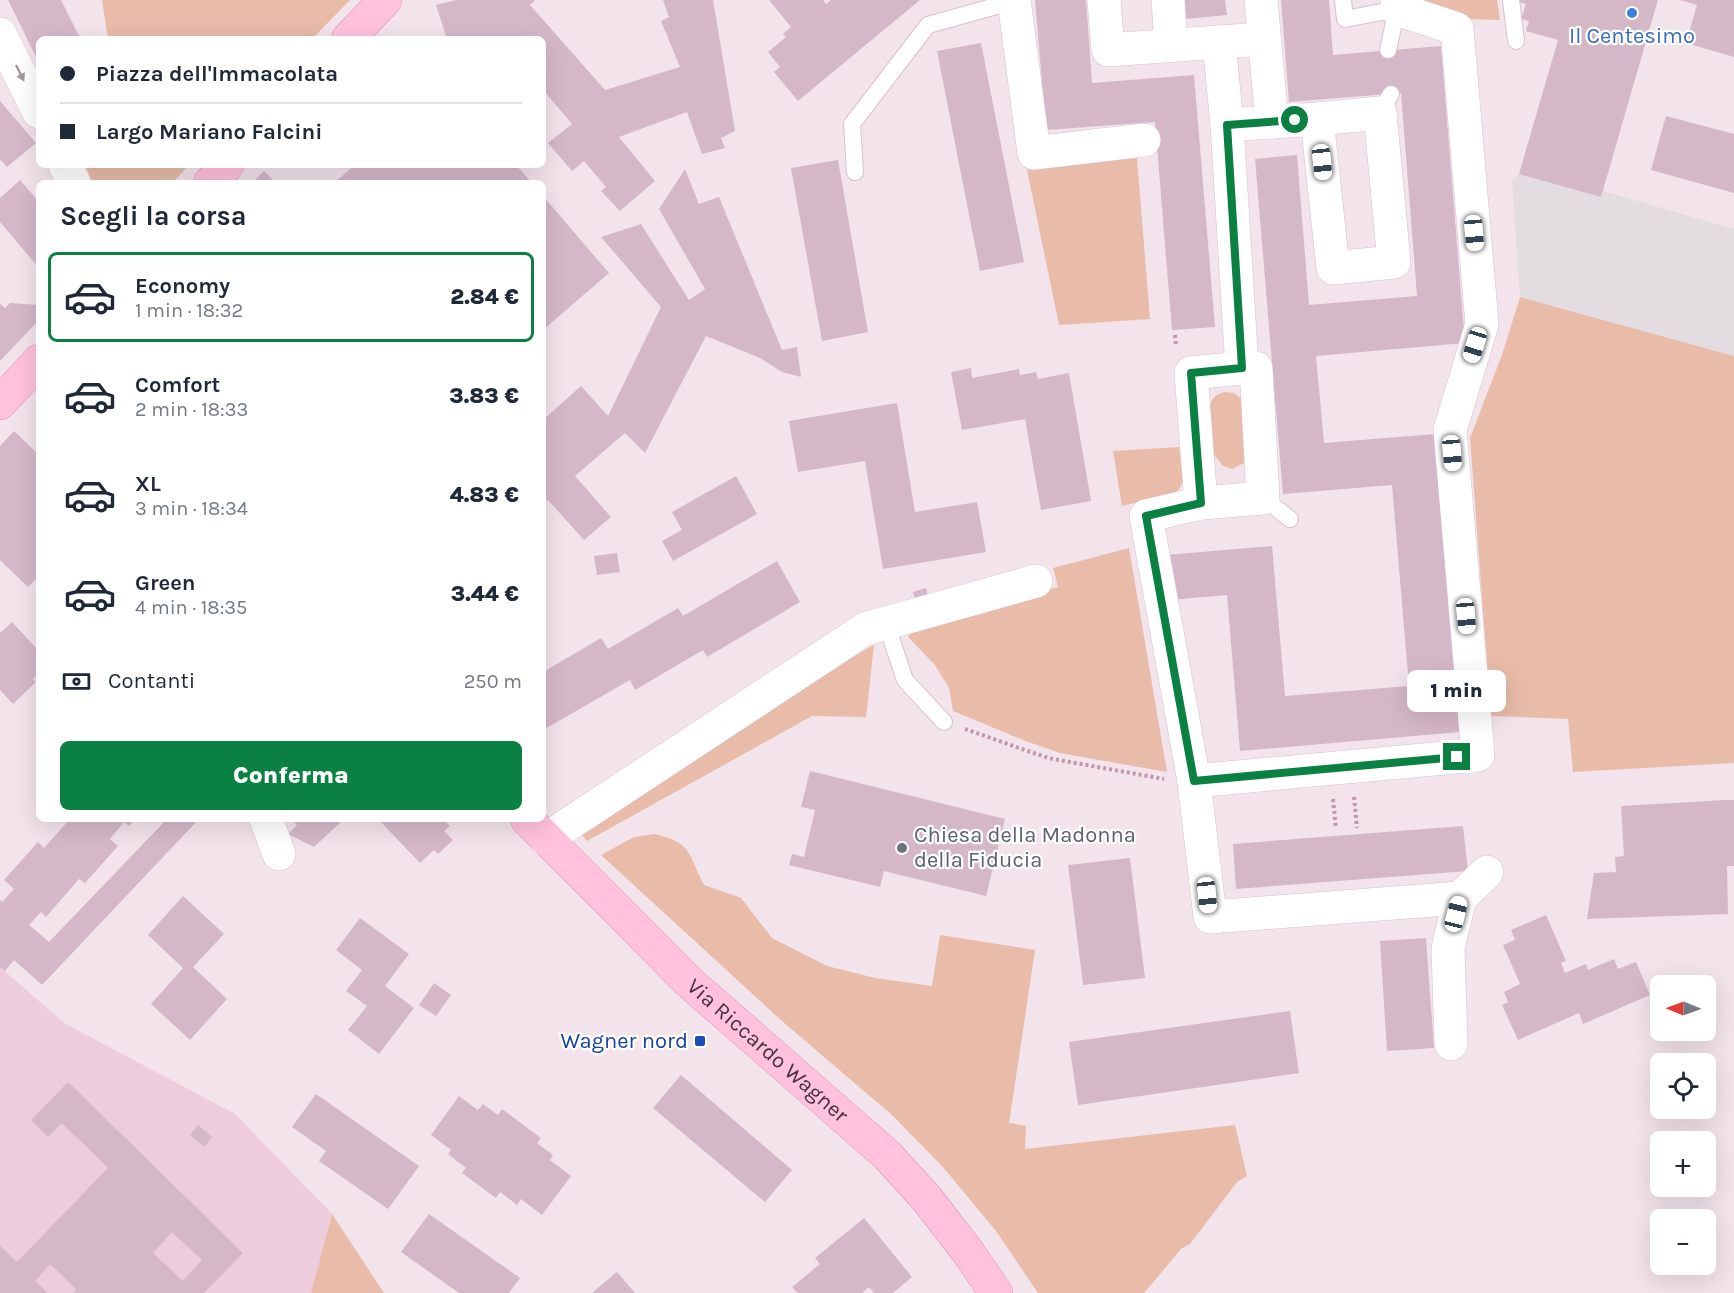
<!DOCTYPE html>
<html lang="it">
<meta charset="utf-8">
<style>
:root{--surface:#fff;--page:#f2f2f3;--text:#1f2937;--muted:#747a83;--line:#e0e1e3;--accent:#0b8043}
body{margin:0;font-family:Karla,sans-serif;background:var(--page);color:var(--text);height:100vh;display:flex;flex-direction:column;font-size:22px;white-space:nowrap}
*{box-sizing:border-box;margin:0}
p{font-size:20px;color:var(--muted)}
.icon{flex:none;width:33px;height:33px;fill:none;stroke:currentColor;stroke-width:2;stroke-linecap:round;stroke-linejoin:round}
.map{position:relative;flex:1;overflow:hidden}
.details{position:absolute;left:36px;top:180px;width:510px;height:642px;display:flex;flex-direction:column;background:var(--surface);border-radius:9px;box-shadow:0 6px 24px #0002}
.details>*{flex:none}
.hud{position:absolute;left:36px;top:36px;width:510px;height:132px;border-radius:9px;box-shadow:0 6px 24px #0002;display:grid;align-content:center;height:132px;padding:0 24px;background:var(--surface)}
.needle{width:39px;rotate:271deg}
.tools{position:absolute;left:1650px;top:975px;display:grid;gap:12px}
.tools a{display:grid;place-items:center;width:66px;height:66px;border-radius:9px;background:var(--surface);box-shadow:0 6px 24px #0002;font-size:30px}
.end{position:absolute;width:27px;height:27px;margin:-14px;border:8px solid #0b8043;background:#fff;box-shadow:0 0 0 3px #fff}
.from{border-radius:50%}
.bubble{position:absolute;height:42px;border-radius:9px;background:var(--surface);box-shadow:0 6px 24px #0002;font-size:20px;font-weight:800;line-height:42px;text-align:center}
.car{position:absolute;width:18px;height:36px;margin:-18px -9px;border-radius:8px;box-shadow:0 0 4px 2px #0007;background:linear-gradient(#fff 24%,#345 0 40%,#fff 0 76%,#345 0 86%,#fff 0)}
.hud b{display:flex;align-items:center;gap:21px;height:57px;font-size:22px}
.hud b+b{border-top:2px solid var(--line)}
.hud i{width:15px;height:15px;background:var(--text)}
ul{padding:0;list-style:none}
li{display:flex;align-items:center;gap:18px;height:90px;margin:0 12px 9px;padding:0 12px;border:3px solid transparent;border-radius:9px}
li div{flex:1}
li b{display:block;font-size:22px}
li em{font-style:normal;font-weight:800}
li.current{border-color:var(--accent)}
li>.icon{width:54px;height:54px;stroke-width:1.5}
h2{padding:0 24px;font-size:27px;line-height:72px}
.pay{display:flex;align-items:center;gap:15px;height:66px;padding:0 24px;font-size:22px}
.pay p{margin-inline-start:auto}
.cta{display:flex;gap:12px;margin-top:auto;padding:12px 24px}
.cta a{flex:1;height:69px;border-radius:9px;background:var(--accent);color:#fff;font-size:24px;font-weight:800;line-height:69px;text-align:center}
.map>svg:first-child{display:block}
.education{fill:#edccdb}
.green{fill:#e9bba9}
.parking{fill:#e3dce0}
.building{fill:#d5b8c8;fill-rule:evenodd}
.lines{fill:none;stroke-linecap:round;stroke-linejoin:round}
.lane-casing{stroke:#d9c0cd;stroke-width:18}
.street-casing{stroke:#d9c0cd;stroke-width:34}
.secondary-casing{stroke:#db94b3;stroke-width:34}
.path{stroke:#c196ac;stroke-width:4;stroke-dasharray:3 3;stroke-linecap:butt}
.lane{stroke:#fff;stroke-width:16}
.street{stroke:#fff;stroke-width:33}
.secondary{stroke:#ffc1db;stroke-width:33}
.oneway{fill:#a2999e}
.route{stroke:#0b8043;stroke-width:8}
.shop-dot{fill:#3f7fe0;stroke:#fff;stroke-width:2}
.worship-dot{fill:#6b7280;stroke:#fff;stroke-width:2}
.transit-dot{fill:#1a4fb4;stroke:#fff;stroke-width:2}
.labels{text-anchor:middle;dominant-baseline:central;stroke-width:4.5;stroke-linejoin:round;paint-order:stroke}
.shop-label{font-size:22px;fill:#366cbe;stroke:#fff}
.worship-label{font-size:22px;fill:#5b616d;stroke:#fff;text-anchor:start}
.transit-label{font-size:22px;fill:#164399;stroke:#fff;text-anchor:end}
.street-label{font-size:22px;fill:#45333d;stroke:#fff}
</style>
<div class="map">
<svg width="1734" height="1293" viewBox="0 0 1734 1293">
<rect width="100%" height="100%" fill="#f3e3eb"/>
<path class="education" d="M 0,967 L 64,1023 L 235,1114 L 332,1214 L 311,1293 L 0,1293 Z"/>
<g class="green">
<path d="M 102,0 L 350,0 L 312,39 L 108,39 Z"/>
<path d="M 1418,0 L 1497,0 L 1500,20 L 1468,19 L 1448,8 L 1427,9 Z"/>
<path d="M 1137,158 L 1150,319 L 1059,325 L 1027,170 Z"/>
<path d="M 85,165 L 189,165 L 172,183 L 93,183 Z"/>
<path d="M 1520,297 L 1734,356 L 1734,763 L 1573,772 L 1568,719 L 1491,716 L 1470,438 L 1502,355 Z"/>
<path d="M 1225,392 L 1234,393 L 1241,398 L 1246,462 L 1232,469 L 1223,466 L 1214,455 L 1210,406 C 1212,397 1216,394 1225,392 Z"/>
<path d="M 1179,447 L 1183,481 L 1180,488 L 1175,493 L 1122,506 L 1113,451 Z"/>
<path d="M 1129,548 L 1167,772 L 1060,753 L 1023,740 L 953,711 L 949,688 L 935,665 L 908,637 L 914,628 L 1058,587 L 1053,568 Z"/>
<path d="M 874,645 L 866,717 L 812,716 L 587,841 L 581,834 L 744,719 Z"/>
<path d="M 654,834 C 692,842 688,854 704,885 L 741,898 L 772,938 L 827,966 L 875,978 L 932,986 L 940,935 L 1035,950 L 1009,1123 L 1026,1126 L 1025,1149 L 1235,1125 L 1247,1176 L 1237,1182 L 1190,1244 L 1181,1249 L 1144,1293 L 1038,1293 L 996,1231 L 943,1167 L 892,1115 L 782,1021 L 601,855 L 634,837 Z"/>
<path d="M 332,1214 L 384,1293 L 311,1293 Z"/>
</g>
<path class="parking" d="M 1519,174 L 1601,197 L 1603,191 L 1734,229 L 1734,356 L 1520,297 L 1512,179 Z"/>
<g class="building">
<path d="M 8,0 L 61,0 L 80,38 L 39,39 L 39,58 L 37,59 Z"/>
<path d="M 456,0 L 535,0 L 530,5 L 605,90 L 680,67 L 661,21 L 669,17 L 663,0 L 713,0 L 735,131 L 721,138 L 725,148 L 702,154 L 687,112 L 619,137 L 655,181 L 620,211 L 601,191 L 606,187 L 584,161 L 572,171 L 548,143 L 572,124 L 543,90 L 543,39 L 500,39 L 499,38 L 495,39 L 447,39 L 436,5 Z"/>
<path d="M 769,0 L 823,0 L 826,4 L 831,0 L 920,0 L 798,101 L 774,72 L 780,67 L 768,52 L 786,37 L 783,34 L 791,27 Z"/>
<path d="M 1035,0 L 1086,0 L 1092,83 L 1194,75 L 1215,327 L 1172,330 L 1155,122 L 1046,130 Z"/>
<path d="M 1184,0 L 1225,0 L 1227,15 L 1185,19 Z"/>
<path d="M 1281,0 L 1329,0 L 1333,55 L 1441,46 L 1465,343 L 1316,356 L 1324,443 L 1435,434 L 1460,732 L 1240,751 L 1227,595 L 1170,600 L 1166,555 L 1272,546 L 1285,696 L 1409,686 L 1392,485 L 1283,494 L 1255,159 L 1297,155 L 1309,305 L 1417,296 L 1401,93 L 1289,102 Z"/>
<path d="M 1520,0 L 1658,0 L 1601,197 L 1519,174 L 1558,40 L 1526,31 L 1529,21 L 1521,19 L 1526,4 L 1519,2 Z"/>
<path d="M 1680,0 L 1734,0 L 1734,57 L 1686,43 L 1697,5 Z"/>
<path d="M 981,43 L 1024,262 L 980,271 L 937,51 Z"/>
<path d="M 0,101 L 36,143 L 7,167 L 0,159 Z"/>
<path d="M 1666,116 L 1734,134 L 1734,193 L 1651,170 Z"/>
<path d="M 838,160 L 868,332 L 822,341 L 791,168 Z"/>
<path d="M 355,165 L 516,165 L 532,183 L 334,183 Z"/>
<path d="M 685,169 L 699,204 L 719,197 L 782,350 L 797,347 L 801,377 L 782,372 L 760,358 L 706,336 L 645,453 L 625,433 L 575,476 L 611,517 L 584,540 L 548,500 L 543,504 L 543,420 L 581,386 L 608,416 L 661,307 L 601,237 L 641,224 L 689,300 L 705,289 L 659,209 Z"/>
<path d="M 264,171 L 276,183 L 252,183 Z"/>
<path d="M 20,180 L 39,202 L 39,268 L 0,222 L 0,198 Z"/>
<path d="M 543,196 L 609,273 L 543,330 Z"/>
<path d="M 10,303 L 39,305 L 39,320 L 0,361 L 0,304 L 5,308 Z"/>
<path d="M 971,368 L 972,378 L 1019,369 L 1020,375 L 1036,372 L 1038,379 L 1069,373 L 1091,501 L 1041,510 L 1025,419 L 962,430 L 951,372 Z"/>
<path d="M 897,403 L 915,512 L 977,502 L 986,552 L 883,569 L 865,461 L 798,472 L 789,421 Z"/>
<path d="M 14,431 L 39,455 L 39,576 L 28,587 L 0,560 L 0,446 Z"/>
<path d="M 736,476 L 757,514 L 673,561 L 662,541 L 682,530 L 672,512 Z"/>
<path d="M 617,553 L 620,572 L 597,575 L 594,556 Z"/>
<path d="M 777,561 L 800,602 L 707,657 L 703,650 L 635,690 L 630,680 L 543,730 L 543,672 L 601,638 L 608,649 L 678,608 L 683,616 Z"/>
<path d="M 926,588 L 929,599 L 916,604 L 913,592 Z"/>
<path d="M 12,622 L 39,651 L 39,673 L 33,679 L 36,682 L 13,704 L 0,690 L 0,633 Z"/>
<path d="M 810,771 L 1005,819 L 986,896 L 884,871 L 880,887 L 789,865 L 792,854 L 804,857 L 815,810 L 801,807 Z"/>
<path d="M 1725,800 L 1734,800 L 1734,866 L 1727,866 L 1728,914 L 1587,919 L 1594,873 L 1616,872 L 1615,857 L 1624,856 L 1621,806 Z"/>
<path d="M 70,819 L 135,819 L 129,826 L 124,822 L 110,839 L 118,846 L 85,883 L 79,879 L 46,917 L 41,912 L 29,925 L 49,942 L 167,819 L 199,819 L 42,985 L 14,960 L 5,971 L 0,967 L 0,900 L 2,902 L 14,889 L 4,880 L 38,842 L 44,848 Z"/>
<path d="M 291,819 L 344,819 L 314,847 L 288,834 L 297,825 Z"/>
<path d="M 378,819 L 443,819 L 450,826 L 444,831 L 453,840 L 438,854 L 434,850 L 420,863 Z"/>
<path d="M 1463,826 L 1468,871 L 1236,889 L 1233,844 Z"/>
<path d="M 1130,858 L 1145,978 L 1083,985 L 1068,865 Z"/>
<path d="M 183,896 L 224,934 L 193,967 L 227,999 L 190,1040 L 151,1004 L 183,968 L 148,935 Z"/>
<path d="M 1546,915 L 1566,961 L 1561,963 L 1565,973 L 1586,964 L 1588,970 L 1614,959 L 1618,969 L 1636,962 L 1650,995 L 1583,1024 L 1579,1013 L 1518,1040 L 1502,1005 L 1508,1002 L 1504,992 L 1520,984 L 1503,945 L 1515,940 L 1511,930 Z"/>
<path d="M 360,918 L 409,954 L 385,986 L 414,1008 L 379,1054 L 348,1030 L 367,1006 L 346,991 L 362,970 L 336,950 Z"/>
<path d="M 1426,938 L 1434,1048 L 1387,1051 L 1380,941 Z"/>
<path d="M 434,983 L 451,995 L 436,1016 L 419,1005 Z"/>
<path d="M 1290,1011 L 1299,1073 L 1078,1105 L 1069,1042 Z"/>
<path d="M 681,1075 L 792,1170 L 765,1202 L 653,1108 Z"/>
<path d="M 68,1082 L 243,1253 L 204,1293 L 73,1293 L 76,1289 L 50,1264 L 35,1281 L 48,1293 L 0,1293 L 0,1246 L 17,1262 L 108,1168 L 62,1123 L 48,1137 L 31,1120 ZM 172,1232 L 202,1260 L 183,1281 L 153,1253 Z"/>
<path d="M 316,1094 L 419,1166 L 388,1209 L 319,1161 L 326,1151 L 292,1127 Z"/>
<path d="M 459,1096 L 478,1110 L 483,1104 L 498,1115 L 502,1109 L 541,1138 L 537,1143 L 553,1155 L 550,1160 L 571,1176 L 542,1215 L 521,1199 L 517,1205 L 500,1192 L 496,1198 L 462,1173 L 466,1168 L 448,1154 L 451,1150 L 431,1135 Z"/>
<path d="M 198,1125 L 212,1137 L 204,1147 L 190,1135 Z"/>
<path d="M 429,1214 L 520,1278 L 509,1293 L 459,1293 L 401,1252 Z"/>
<path d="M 864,1218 L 912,1277 L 893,1293 L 874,1293 L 869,1287 L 862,1293 L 798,1293 L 792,1287 L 820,1264 L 815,1258 Z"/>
<path d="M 617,1272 L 635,1293 L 592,1293 Z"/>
</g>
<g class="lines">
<defs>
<g id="lane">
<path d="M 1343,0 L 1345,19 L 1397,9 L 1388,50"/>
<path d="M 1511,0 L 1516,41"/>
<path d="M 1380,113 L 1391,94"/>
<path d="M 855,172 L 852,124 L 928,25 L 1014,1"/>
<path d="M 1263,498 L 1290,519"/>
<path d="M 886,623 L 905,680 L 944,722"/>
</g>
<g id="street">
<path d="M 1014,0 L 1034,153 L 1144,140"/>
<path d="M 1104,0 L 1108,50 L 1219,42"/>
<path d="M 1168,0 L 1171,45"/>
<path d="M 1261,0 L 1272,122 L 1227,125 L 1219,42 L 1264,39"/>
<path d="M 0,34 L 39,112"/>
<path d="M 1272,122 L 1317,119 L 1380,113 L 1394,262 L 1333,268 L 1317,119"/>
<path d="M 1227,125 L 1242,368"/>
<path d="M 65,165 L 74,183"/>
<path d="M 1242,368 L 1256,368 L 1263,498 L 1201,503 L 1191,373 Z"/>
<path d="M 1201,503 L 1146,516 L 1194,781 L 1210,917 L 1460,898"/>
<path d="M 1194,781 L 1478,755 L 1450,430 L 1482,324 L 1457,29 L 1397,9 L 1397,0"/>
<path d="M 266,819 L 279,854"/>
<path d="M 546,839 L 865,629 L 1036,581"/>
<path d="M 1451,1044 L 1448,948 L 1460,898 L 1487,872"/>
</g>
<g id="secondary">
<path d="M 348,39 L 385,0"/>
<path d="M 210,183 L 227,165"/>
<path d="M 0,403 L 39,361"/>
<path id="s1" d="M 527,819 L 689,982 L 887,1155 L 927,1199 L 968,1252 L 996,1293"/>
</g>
</defs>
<use href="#lane" class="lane-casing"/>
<use href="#street" class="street-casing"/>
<use href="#secondary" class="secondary-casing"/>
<g class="path">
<path d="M 1175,335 L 1176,346"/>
<path d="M 965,729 L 1048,758 L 1164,779"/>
<path d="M 1354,797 L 1357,828"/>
<path d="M 1333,799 L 1336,829"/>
</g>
<use href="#lane" class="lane"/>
<use href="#street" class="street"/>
<use href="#secondary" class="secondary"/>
</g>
<defs><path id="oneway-solid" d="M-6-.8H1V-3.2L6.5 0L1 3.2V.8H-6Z" transform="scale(1.5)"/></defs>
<use class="oneway" href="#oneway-solid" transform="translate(20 73) rotate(64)"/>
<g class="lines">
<path class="route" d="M 1295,120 L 1227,125 L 1242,368 L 1191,373 L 1201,503 L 1146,516 L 1194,781 L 1457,757"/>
</g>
<circle class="shop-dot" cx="1632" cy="13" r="6"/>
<circle class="worship-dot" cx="902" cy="848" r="6"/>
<rect class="transit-dot" x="694" y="1035" width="12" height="12" rx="3"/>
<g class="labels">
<g class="shop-label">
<text x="1632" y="36">Il Centesimo</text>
</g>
<g class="worship-label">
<text x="914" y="835">Chiesa della Madonna<tspan x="914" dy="25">della Fiducia</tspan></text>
</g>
<g class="transit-label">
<text x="688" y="1041">Wagner nord</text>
</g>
<g class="street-label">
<text stroke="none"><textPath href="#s1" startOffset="334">Via Riccardo Wagner</textPath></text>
</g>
</g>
</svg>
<div class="tools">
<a><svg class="needle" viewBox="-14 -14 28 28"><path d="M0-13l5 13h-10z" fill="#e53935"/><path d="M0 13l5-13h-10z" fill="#747a83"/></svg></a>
<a><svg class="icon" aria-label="locate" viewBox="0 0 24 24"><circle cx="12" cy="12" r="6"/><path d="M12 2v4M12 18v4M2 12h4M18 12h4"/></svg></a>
<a>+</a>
<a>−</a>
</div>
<i class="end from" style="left:1295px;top:120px"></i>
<i class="end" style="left:1457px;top:757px"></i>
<div class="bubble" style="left:1407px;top:670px;width:99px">1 min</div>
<i class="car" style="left:1322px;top:162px;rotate:174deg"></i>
<i class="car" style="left:1474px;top:233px;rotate:175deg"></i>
<i class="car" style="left:1475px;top:345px;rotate:197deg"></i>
<i class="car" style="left:1452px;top:453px;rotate:175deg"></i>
<i class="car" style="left:1466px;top:616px;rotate:175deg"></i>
<i class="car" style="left:1207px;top:895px;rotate:174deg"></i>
<i class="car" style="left:1456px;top:914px;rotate:14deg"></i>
<div class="hud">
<b><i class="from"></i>Piazza dell'Immacolata</b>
<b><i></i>Largo Mariano Falcini</b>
</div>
<section class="details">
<h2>Scegli la corsa</h2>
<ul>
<li class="current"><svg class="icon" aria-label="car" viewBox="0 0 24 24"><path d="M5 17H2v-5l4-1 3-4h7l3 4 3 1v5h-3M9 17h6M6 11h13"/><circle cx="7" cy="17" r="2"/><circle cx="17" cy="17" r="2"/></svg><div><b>Economy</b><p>1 min · 18:32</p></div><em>2.84 €</em></li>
<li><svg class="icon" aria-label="car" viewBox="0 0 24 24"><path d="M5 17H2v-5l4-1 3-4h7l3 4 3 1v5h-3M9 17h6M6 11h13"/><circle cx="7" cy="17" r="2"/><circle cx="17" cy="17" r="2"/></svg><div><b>Comfort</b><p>2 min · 18:33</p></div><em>3.83 €</em></li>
<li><svg class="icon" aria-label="car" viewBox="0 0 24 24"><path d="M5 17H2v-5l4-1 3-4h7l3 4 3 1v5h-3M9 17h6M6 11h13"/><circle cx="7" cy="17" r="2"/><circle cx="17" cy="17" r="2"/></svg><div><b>XL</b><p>3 min · 18:34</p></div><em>4.83 €</em></li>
<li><svg class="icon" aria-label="car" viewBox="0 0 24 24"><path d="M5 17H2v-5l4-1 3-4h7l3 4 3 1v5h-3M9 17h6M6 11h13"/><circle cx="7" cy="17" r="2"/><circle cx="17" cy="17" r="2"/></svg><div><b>Green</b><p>4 min · 18:35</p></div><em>3.44 €</em></li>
</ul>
<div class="pay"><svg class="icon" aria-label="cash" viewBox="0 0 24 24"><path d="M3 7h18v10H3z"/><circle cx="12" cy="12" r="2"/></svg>Contanti<p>250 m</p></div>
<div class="cta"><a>Conferma</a></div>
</section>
</div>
